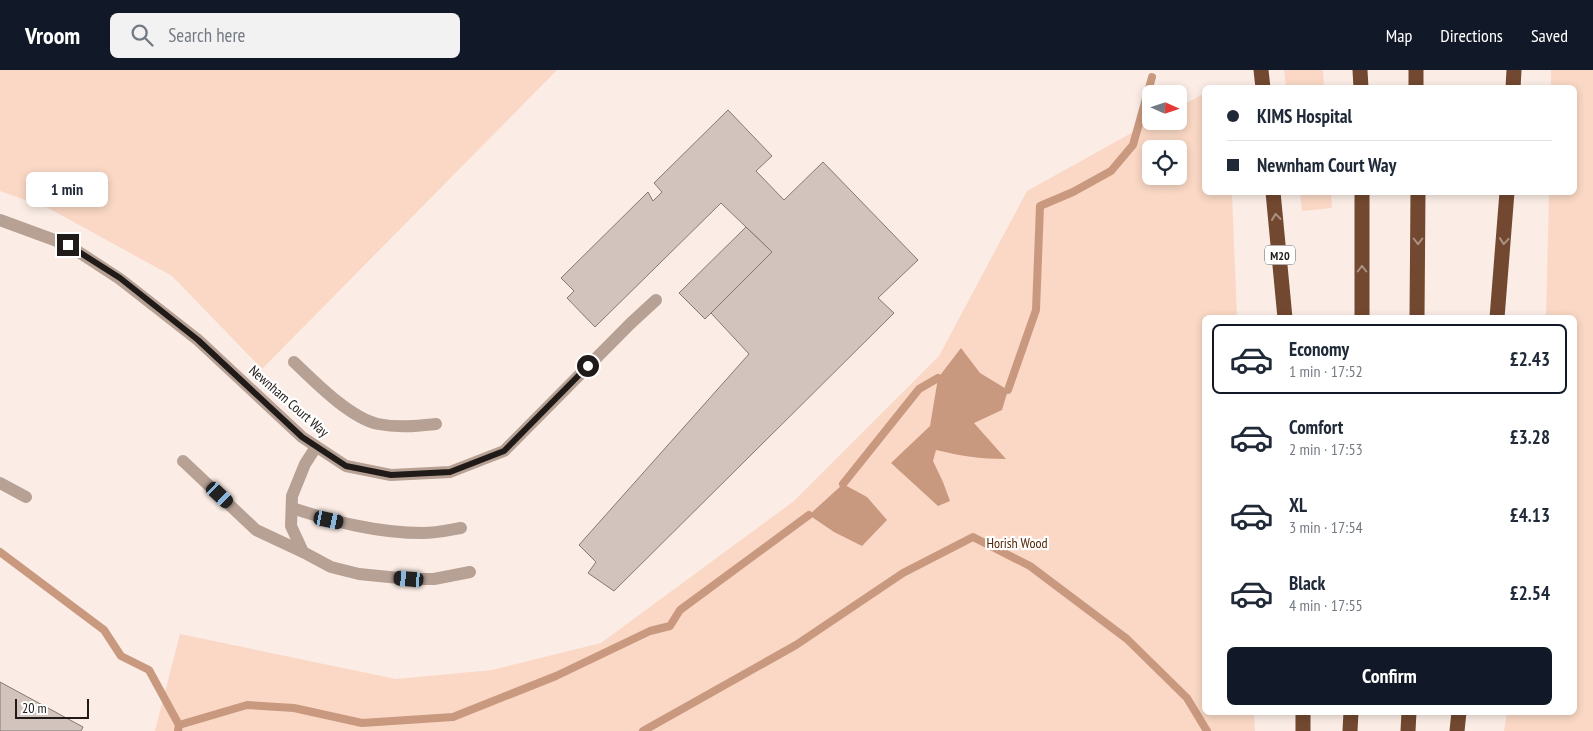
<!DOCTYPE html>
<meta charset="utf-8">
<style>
:root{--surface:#fff;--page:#f2f2f3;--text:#1f2937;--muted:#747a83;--line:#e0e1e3;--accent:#111827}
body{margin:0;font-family:"PT Sans Narrow",sans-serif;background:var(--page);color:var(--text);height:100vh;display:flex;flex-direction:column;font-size:19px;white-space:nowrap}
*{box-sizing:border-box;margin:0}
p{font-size:16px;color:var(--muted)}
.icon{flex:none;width:28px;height:28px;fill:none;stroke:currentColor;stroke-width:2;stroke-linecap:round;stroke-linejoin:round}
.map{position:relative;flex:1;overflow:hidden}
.details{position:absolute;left:1202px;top:245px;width:375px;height:400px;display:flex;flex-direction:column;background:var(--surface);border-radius:8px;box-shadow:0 2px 8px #0003}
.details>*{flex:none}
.top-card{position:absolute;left:1202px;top:15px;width:375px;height:110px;border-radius:8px;box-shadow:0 2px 8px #0003;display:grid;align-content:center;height:110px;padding:0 25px;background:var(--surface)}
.needle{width:32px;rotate:93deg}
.buttons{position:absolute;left:1142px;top:15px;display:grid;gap:10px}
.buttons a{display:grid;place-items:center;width:45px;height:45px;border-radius:8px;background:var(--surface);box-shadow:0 2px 8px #0003;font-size:25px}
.scale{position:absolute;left:15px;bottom:12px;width:74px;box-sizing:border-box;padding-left:5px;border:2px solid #201b18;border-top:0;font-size:14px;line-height:18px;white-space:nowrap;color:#201b18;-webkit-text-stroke:4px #fff;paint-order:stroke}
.end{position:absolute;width:22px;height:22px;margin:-11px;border:6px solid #201b18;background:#fff;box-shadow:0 0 0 2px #fff}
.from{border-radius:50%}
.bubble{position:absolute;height:35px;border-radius:8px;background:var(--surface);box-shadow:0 2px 8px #0003;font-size:16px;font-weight:600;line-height:35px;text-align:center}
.car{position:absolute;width:15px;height:30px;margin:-15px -8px;border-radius:6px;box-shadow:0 0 4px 1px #0007;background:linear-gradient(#222 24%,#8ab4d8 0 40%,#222 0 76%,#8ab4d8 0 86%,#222 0)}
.top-card b{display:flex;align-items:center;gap:18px;height:48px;font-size:19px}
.top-card b+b{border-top:1px solid var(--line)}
.top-card i{width:12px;height:12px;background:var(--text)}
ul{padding:9px 0 0;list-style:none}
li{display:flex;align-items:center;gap:15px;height:70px;margin:0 10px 8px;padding:0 15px;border:2px solid transparent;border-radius:8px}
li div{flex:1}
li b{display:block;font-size:19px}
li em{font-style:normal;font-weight:600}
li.active{border-color:var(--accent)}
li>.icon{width:45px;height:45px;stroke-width:1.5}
.button{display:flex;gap:10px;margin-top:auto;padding:10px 25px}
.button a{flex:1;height:58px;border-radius:8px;background:var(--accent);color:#fff;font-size:20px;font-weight:600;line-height:58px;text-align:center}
header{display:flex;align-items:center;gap:30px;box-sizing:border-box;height:70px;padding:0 25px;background:var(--accent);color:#fff}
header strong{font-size:24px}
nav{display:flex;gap:28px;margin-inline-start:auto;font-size:18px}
.search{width:350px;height:45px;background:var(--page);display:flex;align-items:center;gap:12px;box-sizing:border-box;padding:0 18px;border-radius:8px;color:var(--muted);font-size:19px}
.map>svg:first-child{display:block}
.green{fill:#fad8c5;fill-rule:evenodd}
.water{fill:#c9997f}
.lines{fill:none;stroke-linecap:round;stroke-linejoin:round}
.stream{stroke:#c9997f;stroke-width:8}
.building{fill:#d2c4bd;stroke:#857872}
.service{stroke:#b7a195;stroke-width:12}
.motorway{stroke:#724830;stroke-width:15}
.oneway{stroke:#aa9183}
.route{stroke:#201b18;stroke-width:6}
.labels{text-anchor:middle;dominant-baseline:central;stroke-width:4.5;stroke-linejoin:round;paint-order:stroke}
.shield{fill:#fff;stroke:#635f5d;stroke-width:1}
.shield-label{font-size:12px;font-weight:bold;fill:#201b18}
.street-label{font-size:14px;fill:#201b18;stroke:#fff}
.park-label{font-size:14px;fill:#552708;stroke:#fff}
</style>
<header>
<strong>Vroom</strong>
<div class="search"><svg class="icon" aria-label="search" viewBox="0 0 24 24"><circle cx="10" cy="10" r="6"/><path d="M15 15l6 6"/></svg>Search here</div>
<nav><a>Map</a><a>Directions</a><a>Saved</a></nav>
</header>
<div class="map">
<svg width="1593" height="661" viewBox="0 0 1593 661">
<rect width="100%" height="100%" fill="#fbede6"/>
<g class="green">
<path d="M 0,0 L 557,0 L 262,299 L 172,206 L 50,139 L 0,121 Z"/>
<path d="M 1284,0 L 1323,0 L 1324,17 L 1286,17 Z"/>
<path d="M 1551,0 L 1593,0 L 1593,661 L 1504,661 L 1507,643 L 1575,642 L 1575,248 L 1546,247 L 1549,123 L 1575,122 L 1575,18 L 1551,17 Z"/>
<path d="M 1205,23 L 1205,122 L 1232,123 L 1237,247 L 1205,248 L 1205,642 L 1254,643 L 1255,661 L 155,661 L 180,564 L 396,609 L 492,600 L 601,573 L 794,431 L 939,286 L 1027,121 L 1153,51 L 1179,51 L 1179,37 ZM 1151,79 L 1179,79 L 1179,106 L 1151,106 Z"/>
<path d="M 1300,123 L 1331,123 L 1332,138 L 1302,141 Z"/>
</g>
<g class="water">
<path d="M 961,278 L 980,303 L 1008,320 L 1002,340 L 974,353 L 1006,389 C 980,389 961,386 936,380 L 933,391 L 943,412 L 950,431 L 938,436 L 891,393 L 930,356 L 938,308 Z"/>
<path d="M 843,414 L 867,427 L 887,450 L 862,476 L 834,462 L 809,445 Z"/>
</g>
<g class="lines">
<g class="stream">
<path d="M 1008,320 L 1036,240 L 1040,136 L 1073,122 L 1111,101 L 1133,75 L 1152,7"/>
<path d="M 843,414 L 919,319 L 938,308"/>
<path d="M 0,482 L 104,560 L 121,586 L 149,600 L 179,655 L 178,661"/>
<path d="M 179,655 L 247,635 L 294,638 L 362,653 L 453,647 L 556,606 L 650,561 L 670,556 L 680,540 L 809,445"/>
<path d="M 643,661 L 796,575 L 903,503 L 973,467 L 1030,496 L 1127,569 L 1187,628 L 1207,661"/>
</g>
</g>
<g class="building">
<path d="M 728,40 L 772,86 L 756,101 L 784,130 L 823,92 L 918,190 L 878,228 L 894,243 L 614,521 L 588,503 L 596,492 L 579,475 L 749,284 L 711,243 L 772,182 L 721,133 L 595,257 L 567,228 L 574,221 L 561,208 L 648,122 L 653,131 L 662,122 L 654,113 Z"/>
<path d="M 746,157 L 772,182 L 705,249 L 679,223 Z"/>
<path d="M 0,612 L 83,657 L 81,661 L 0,661 Z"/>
</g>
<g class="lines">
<g class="service">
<path d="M 0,150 L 68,175 L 120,209 L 198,270 L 302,367 L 346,396 L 391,405 L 450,402 L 504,381 L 631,253 L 656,230"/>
<path d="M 294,292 C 315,312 350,348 378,354 C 398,358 416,356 436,354"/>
<path d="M 316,377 L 305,394 L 292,426 L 291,456 L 303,482 L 331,497 L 359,504 L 409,509 L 434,509 L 470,502"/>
<path d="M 183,391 L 256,460 L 303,482"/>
<path d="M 0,413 L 26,427"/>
<path d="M 292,438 C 335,452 378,463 423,463 C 436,463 449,460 461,458"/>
</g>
<g class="motorway">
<path d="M 1261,0 L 1263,18"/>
<path d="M 1360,0 L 1361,18"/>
<path d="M 1416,0 L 1416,18"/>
<path d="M 1513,18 L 1514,0"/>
<path d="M 1273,122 L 1285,248"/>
<path d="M 1362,248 L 1362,122"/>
<path d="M 1417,248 L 1418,122"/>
<path d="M 1497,248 L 1507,122"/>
<path d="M 1303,642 L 1303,661"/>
<path d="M 1350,661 L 1351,642"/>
<path d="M 1408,661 L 1409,642"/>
<path d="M 1457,661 L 1459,642"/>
</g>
</g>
<defs><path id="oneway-chevron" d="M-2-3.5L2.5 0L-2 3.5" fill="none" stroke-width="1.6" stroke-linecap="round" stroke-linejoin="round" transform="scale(1.25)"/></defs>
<g class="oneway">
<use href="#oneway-chevron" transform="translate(1276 147) rotate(-96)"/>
<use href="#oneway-chevron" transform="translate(1418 171) rotate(90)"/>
<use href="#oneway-chevron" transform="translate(1504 171) rotate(95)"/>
<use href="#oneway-chevron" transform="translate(1362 199) rotate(-90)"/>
</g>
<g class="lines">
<path class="route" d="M 68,175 L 120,208 L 198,270 L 302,367 L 346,396 L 391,405 L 450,402 L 504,381 L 588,296"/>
</g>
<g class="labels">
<rect class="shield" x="1265" y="175.5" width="30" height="19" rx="4"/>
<g class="shield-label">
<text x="1280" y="185">M20</text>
</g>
<g class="street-label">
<text transform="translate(289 331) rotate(41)">Newnham Court Way</text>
</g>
<g class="park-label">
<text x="1017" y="473">Horish Wood</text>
</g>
</g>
</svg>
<div class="buttons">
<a><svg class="needle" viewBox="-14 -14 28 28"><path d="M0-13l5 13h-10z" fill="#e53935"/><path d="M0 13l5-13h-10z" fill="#747a83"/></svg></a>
<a><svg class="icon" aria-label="locate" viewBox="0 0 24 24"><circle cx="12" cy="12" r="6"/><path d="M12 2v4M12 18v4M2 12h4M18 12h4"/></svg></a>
</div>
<div class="scale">20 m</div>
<i class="end from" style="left:588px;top:296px"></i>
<i class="end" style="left:68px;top:175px"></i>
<div class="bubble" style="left:26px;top:102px;width:82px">1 min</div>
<i class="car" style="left:220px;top:425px;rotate:133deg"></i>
<i class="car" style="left:329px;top:450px;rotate:102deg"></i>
<i class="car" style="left:409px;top:509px;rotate:275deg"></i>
<div class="top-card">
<b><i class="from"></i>KIMS Hospital</b>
<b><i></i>Newnham Court Way</b>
</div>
<section class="details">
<ul>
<li class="active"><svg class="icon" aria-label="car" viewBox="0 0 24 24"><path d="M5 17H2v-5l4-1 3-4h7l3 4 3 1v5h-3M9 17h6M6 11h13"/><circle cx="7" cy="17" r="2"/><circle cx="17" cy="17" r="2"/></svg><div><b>Economy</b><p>1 min · 17:52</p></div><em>£2.43</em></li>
<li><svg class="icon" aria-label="car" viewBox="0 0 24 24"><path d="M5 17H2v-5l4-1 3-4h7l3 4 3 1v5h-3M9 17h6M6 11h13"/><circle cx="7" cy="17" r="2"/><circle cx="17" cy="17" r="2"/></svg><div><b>Comfort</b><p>2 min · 17:53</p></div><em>£3.28</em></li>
<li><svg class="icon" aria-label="car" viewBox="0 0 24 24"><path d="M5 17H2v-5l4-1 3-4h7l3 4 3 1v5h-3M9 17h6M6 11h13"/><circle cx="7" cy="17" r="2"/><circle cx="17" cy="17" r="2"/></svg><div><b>XL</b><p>3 min · 17:54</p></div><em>£4.13</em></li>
<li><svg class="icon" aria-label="car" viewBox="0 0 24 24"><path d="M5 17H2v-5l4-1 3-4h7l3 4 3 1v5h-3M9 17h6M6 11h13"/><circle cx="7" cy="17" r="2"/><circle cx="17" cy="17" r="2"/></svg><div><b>Black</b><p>4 min · 17:55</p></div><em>£2.54</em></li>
</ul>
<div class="button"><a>Confirm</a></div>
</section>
</div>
